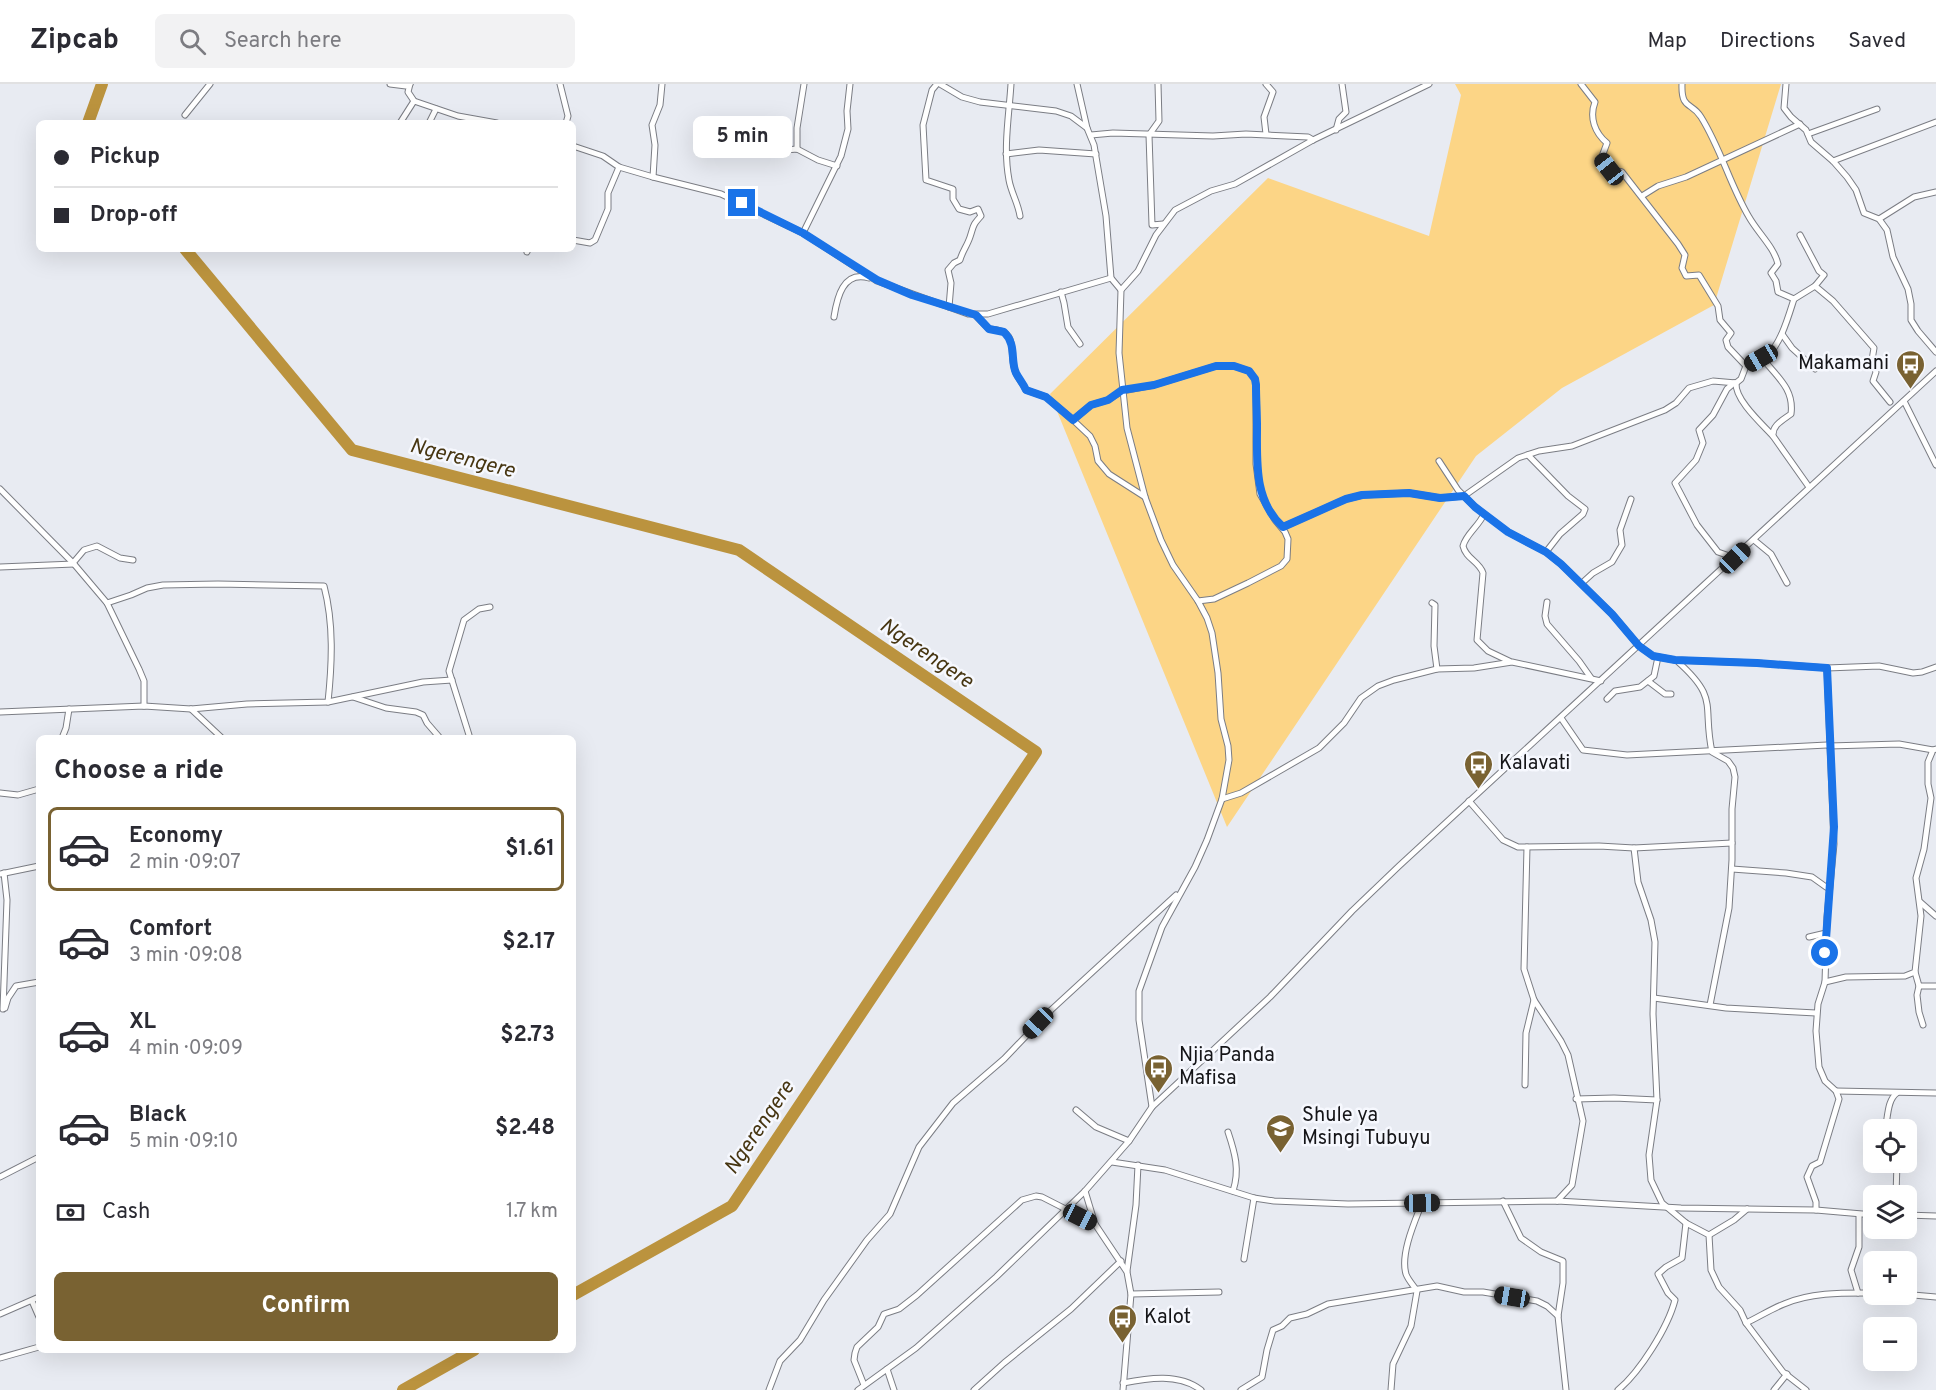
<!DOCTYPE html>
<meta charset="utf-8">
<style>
:root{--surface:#fff;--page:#f2f2f3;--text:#2b2b33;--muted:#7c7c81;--line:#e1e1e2;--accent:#796232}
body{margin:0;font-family:Overpass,sans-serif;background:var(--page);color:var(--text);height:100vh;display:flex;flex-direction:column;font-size:22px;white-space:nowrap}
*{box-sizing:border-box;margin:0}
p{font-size:20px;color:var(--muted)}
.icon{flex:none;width:33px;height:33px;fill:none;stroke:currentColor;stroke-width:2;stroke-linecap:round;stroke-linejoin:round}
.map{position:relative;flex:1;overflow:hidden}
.details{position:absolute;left:36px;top:651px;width:540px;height:618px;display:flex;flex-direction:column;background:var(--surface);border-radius:9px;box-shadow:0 6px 24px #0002}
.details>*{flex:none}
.guide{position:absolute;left:36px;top:36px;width:540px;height:132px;border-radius:9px;box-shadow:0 6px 24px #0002;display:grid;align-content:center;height:132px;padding:0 18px;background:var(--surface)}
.tools{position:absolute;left:1863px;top:1035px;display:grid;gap:12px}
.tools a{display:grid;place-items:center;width:54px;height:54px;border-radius:9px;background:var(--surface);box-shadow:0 6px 24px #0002;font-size:30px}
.end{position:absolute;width:27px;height:27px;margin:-14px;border:8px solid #1a73e8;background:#fff;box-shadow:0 0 0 3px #fff}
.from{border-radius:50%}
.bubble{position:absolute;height:42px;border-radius:9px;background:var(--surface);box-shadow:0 6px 24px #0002;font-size:20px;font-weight:700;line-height:42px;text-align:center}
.car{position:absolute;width:18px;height:36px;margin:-18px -9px;border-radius:8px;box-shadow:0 0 4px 2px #0007;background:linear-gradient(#222 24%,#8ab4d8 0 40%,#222 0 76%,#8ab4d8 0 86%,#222 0)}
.guide b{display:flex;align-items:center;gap:21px;height:57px;font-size:22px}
.guide b+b{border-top:2px solid var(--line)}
.guide i{width:15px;height:15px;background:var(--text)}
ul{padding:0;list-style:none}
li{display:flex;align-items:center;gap:18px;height:84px;margin:0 12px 9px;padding:0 6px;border:3px solid transparent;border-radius:9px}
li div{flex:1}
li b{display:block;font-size:22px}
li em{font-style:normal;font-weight:700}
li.on{border-color:var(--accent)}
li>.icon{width:54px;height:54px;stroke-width:1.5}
h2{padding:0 18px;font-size:27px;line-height:72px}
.pay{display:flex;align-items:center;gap:15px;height:66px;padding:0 18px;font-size:22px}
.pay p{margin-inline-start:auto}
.button{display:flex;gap:12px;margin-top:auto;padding:12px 18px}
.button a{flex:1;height:69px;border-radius:9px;background:var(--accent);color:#fff;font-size:24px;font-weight:700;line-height:69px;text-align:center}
header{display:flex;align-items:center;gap:36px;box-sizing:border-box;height:84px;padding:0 30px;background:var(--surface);border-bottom:2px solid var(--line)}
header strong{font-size:28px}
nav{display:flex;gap:33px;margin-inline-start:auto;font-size:21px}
.search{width:420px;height:54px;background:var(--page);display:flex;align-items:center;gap:15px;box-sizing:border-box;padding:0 21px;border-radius:9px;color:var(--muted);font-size:22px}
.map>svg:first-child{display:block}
.green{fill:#fcd586}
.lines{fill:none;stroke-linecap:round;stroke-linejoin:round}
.river{stroke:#bb933e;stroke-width:12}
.street-casing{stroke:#7b7d84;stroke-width:7}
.street{stroke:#fff;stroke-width:5}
.route{stroke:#1a73e8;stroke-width:8}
.labels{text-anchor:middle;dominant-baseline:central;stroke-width:5;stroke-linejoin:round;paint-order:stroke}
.poi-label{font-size:20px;fill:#151518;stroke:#f6f8fe;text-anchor:start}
.water-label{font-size:21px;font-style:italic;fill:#473612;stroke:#f6f8fe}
</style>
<header>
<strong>Zipcab</strong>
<div class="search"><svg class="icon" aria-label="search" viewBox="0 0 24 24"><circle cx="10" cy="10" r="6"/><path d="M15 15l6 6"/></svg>Search here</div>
<nav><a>Map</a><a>Directions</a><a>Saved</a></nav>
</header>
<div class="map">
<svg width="1936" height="1306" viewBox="0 0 1936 1306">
<rect width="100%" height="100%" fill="#e8ebf2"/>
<path class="green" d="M 1455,0 L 1781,0 L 1714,221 L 1562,304 L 1476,372 L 1227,743 L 1050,310 L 1268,94 L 1429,152 L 1461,11 Z"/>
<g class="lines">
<g class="river">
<path d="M 88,39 L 102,0"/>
<path d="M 185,165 L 352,366 L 739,466 L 1036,668 L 732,1122 L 573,1211"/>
<path d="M 403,1306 L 474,1266"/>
</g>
<defs>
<g id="street">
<path d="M 390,0 L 406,2 L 410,0"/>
<path d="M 410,0 L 408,8 L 414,17 L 458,32 L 497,39"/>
<path d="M 560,0 L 568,32 L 566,39"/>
<path d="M 937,0 L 932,6 L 923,41 L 926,96 L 953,105 L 953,115 L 959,125 L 970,128 L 978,125 L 981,132 C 972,142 974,141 970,153 C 967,162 962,168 960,176 L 954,179 L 948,186 L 951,199 L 949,223"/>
<path d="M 940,0 L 962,13 L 980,18 L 1056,27 L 1071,32 L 1087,44 L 1094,61 L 1106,132 L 1111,194 L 1121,206"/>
<path d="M 1011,0 C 1009,32 1003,64 1009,96 C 1011,108 1018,119 1020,132"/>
<path d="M 1077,0 L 1087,44"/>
<path d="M 1158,0 L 1159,37 L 1149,51 L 1152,141 L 1163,140"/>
<path d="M 1266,0 L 1273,8 L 1264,33 L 1266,50"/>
<path d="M 1581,0 L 1595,18 C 1589,34 1595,49 1607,59 L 1601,75 L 1609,85 L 1622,88 L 1678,160 L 1685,171 L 1682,184 L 1686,192 L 1699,191 L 1718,222 L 1720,236 L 1731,249 L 1726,256 L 1728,263 L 1746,282"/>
<path d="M 1786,0 L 1784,24 L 1791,33 L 1806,46 L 1811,58 L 1833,77 L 1847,93 L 1856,106 L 1864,129 L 1879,135 L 1887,146 L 1893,173 L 1908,205 L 1911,220 L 1911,236 L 1918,247 L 1936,268"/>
<path d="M 185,31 L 210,0"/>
<path d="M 400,39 L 414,17"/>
<path d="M 429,39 L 436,25"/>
<path d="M 1336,46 L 1339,35 L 1346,28 L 1342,0"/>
<path d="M 1808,50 L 1877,25"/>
<path d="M 1091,51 L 1113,49 L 1213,52 L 1246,50 L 1308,53 L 1313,56"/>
<path d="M 766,59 L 786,66 L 797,65 L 818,76 L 837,82"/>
<path d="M 573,62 L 603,72 L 619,83 L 653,93 L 721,110 L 803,149 L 877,197 L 968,230 L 988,230 L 1111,194"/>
<path d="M 797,65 L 797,44 L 804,0"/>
<path d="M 1006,70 L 1039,66 L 1096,70"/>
<path d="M 1833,77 L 1936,38"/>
<path d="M 653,93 L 655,61 L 652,41 L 660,21 L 662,0"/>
<path d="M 1642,112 L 1658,102 L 1686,93 L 1800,40"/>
<path d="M 1879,135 L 1914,113 L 1936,108"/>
<path d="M 803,149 L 841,72 L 848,45 L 847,27 L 850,0"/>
<path d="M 573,156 L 590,159 L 595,156 L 608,125 L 608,109 L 619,83"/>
<path d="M 527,168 L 528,165"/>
<path d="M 1815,202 L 1833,217 L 1874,264 L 1872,276 L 1876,288 L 1873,297 L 1890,318"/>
<path d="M 1061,208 L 1064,219 L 1068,243 L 1080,260"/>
<path d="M 1794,215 L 1815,202 L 1824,191 L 1819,187 L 1800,151"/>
<path d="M 976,232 L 989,245 C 1022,246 1007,270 1016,289 C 1018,295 1023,299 1026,306 L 1046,313 L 1073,336 L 1090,352 L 1095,362 L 1098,377 L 1109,390 L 1145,413"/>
<path d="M 834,233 C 837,214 843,186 869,194"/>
<path d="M 1782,250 L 1792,264 L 1815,285"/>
<path d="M 1767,280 C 1781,296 1794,308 1791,330 C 1783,336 1772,341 1773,352 L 1809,403"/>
<path d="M 1734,299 L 1727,305 L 1713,331 L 1699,346 L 1703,359 L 1696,376 L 1675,399 L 1697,441 L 1718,468 L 1735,474"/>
<path d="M 1736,299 C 1735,316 1762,340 1773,352"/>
<path d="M 1904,317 L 1936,381"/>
<path d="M 1073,336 L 1091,321 L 1108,316 L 1122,307 L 1154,301 L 1216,282 L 1234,282 L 1249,287 L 1255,295 L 1256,301 L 1256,380 L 1260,410 L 1275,436 L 1285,448 L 1288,455 L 1287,475 L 1281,482 L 1248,499 L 1214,515 L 1198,517"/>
<path d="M 1528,371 L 1568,412 L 1585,425 L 1583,430 L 1560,450 L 1546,468"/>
<path d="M 1439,377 L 1458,406 L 1475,423 L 1508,448 L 1546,468 L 1561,480 L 1612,530 L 1639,562 L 1653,572 L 1675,576 L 1757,579 L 1827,584 L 1879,582 L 1913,589 L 1922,588 L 1936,583"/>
<path d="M 0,405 L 74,480 L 107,519 L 139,585 L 144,597 L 144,622"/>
<path d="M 1484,430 C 1479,442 1466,450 1463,462 C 1466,475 1479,477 1483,489 L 1477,556 L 1488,567 L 1509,577"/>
<path d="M 1283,443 L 1346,415 L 1363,411 L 1409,409 L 1440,414 L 1464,412 L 1518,374 L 1539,367 L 1572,362 L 1665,326 L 1676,319 L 1689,304 L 1713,297 L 1736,299 L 1741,295 L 1746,282 L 1761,274 L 1765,275 C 1781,259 1787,237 1794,215 L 1778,208 L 1776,197 L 1771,189 L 1778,180 C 1774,163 1758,149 1749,133 C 1730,101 1721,65 1701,33 C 1692,18 1681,26 1682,0"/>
<path d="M 1754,456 L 1771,470 L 1787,499"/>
<path d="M 0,483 L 74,480 L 73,479 L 84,466 L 97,462 L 120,474 L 133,476"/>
<path d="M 1582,499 L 1593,489 L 1612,478 L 1622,461 L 1620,446 L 1631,415"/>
<path d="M 1547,518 L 1545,532 L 1547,540 L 1579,577 L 1591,594"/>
<path d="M 107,519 L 131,511 L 147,504 L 163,501 L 218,500 L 324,502 C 334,540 332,580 328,618"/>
<path d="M 1432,519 L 1435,521 L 1434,562 L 1437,585"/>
<path d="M 1677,577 C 1720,615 1702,621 1712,668 L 1728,677 L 1733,684 L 1735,693 L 1732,725 L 1732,776 L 1729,824 L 1710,921"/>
<path d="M 1648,597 L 1665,610 L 1671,610"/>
<path d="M 353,613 L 386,624 L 416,628 L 423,631 L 427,639 L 440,654"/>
<path d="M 1607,615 L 1615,607 L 1640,603 L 1654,592 L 1658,573"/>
<path d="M 191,625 L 222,654"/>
<path d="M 0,628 L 144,622 L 191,625 L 247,620 L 328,618 L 423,598 L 452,596"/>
<path d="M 1561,634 L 1583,666 L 1627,671 L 1827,661"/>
<path d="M 469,651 L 449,587 L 464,536 L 479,525 L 490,523"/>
<path d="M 62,654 L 66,644 L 69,625"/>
<path d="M 1829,662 L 1899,660 L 1933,666"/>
<path d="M 0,709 L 18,711 L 39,705"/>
<path d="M 1222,715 L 1241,709 L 1319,664 L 1344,639 L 1361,614 L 1378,602 L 1394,596 L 1437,585 L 1474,584 L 1512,578 L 1601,597"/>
<path d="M 1469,717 L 1503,756 L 1518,763 L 1599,762 L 1634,764 L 1732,759"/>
<path d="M 1527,763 L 1524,885 L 1534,916 L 1561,957 L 1568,971 L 1583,1037 L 1572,1101 L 1557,1117"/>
<path d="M 1634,764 L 1638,798 L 1651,836 L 1655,858 L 1653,930 L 1657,1016 L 1649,1071 L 1651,1096 L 1662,1119 L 1686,1139 L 1709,1151 L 1711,1186 L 1719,1203 L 1740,1226 L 1746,1239 L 1783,1288 L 1806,1306"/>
<path d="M 1732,785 L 1786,789 L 1812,793 L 1826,803"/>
<path d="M 0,790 L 39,782"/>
<path d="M 1920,818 L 1936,832"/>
<path d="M 1809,853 L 1826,849"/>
<path d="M 1915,888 L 1919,902 L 1917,911 L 1919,928 L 1923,941"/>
<path d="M 1825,898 L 1846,893 L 1905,892 L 1915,888 L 1921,832 L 1916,794 L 1924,765 L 1931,714 L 1928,700 L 1928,678 L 1933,666 L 1936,665"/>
<path d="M 1919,902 L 1936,902"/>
<path d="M 1654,914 L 1726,924 L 1816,929"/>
<path d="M 5,924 L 8,914 L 16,902 L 39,898"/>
<path d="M 3,925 L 7,816 L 4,789"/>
<path d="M 1525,1001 L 1526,949 L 1534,916"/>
<path d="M 1836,1007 L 1936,1009"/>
<path d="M 1576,1015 L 1614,1014 L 1657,1016"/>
<path d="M 1152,1023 L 1139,936 L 1139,907 L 1162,843 L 1195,783 L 1207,756 L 1222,715 L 1229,676 L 1228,662 L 1221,635 L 1218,589 L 1212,549 L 1207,534 L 1198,517 L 1173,481 L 1161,456 L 1145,413 L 1127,344 L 1119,269 L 1121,206 L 1138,187 L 1156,151 L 1175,126 L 1211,107 L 1235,100 L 1313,56 L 1429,0"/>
<path d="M 1076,1026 L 1096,1043 L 1129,1057"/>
<path d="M 1885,1046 C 1888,1034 1887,1016 1897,1009"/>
<path d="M 1228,1048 C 1235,1069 1240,1086 1233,1107"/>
<path d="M 1112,1078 L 1165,1086 L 1254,1114 L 1274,1117 L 1348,1120 L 1557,1117 L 1681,1124 L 1816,1126 L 1874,1131"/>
<path d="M 0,1093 L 39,1073"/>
<path d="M 1085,1107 L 1095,1140 L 1127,1188 L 1131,1210 L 1123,1306"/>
<path d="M 1896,1112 L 1897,1078"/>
<path d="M 1503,1117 L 1521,1154 L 1541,1168 L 1563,1177 L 1563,1199 L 1558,1232 L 1566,1306"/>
<path d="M 1816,1126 L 1816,1118 L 1807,1093 L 1812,1082 L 1820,1078 L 1839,1015 L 1836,1007 L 1825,997 L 1819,983 L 1816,947 L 1818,920 L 1825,898 L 1827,833 L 1834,760 L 1827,584"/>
<path d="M 1906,1131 L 1936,1132"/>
<path d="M 1709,1151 L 1734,1136 L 1747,1125"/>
<path d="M 1244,1175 L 1254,1114"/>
<path d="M 1127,1187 L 1136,1121 L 1138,1081"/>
<path d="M 1858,1209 L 1851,1186 L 1859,1163 L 1859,1131"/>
<path d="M 1131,1210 L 1219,1208"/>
<path d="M 1902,1210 L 1936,1213"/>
<path d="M 32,1217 L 39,1233"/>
<path d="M 0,1230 L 39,1213"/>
<path d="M 1746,1239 C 1759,1233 1771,1225 1784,1220 C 1812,1208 1844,1209 1874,1209"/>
<path d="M 0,1274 L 39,1263"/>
<path d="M 887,1285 L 894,1306"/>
<path d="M 1123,1299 C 1148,1294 1179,1289 1201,1306"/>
<path d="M 864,1301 L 854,1276 L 855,1269 L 857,1263 L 878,1243 L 884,1230 L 899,1225 L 917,1211 L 1022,1116 L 1036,1112 L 1042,1113 L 1095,1140"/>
<path d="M 769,1306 L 780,1277 L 800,1256 L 824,1216 L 867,1156 L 890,1130 L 919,1063 L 953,1019 L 1004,975 L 1051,926 L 1176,811"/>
<path d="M 858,1306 L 916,1264 L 996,1193 L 1085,1107 L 1129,1057 L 1152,1023 L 1270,913 L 1352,827 L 1399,782 L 1936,287"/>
<path d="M 974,1306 L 1004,1279 L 1071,1225 L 1121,1177"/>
<path d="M 1241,1306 L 1262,1293 L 1267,1266 L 1273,1246 L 1282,1242 L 1290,1234 L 1307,1230 L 1328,1220 L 1437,1202 L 1464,1208 L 1483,1208 L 1537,1217 L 1547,1222 L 1558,1232"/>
<path d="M 1391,1306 L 1393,1280 L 1411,1242 L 1417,1207 C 1414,1202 1408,1196 1406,1190 C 1400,1170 1415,1137 1422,1119"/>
<path d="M 1618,1306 C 1640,1288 1668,1243 1675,1216 L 1668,1209 L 1658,1190 L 1666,1183 L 1682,1174 L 1686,1139"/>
<path d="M 1774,1306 L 1787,1290"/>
</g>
</defs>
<use href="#street" class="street-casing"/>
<use href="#street" class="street"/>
</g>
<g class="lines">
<path class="route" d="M 742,119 L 803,149 L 877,196 L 912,211 L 976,231 L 989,245 L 1004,248 C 1017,261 1010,276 1016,289 C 1019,295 1023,299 1026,306 L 1046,313 L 1073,336 L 1091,321 L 1108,316 L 1122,306 L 1154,301 L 1216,282 L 1234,282 L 1249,287 L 1255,295 L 1256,301 C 1256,315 1257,329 1257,343 C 1257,379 1254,417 1283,443 L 1346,415 L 1362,411 L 1409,409 L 1440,414 L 1464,412 L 1475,423 L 1508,448 L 1546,468 L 1561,480 L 1612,530 L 1639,562 L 1653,572 L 1675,576 L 1757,579 L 1827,584 L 1834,743 L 1825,869"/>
</g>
<defs>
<symbol id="bus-pin" viewBox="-11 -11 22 30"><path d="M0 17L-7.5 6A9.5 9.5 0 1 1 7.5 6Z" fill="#796232" stroke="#f6f8fe"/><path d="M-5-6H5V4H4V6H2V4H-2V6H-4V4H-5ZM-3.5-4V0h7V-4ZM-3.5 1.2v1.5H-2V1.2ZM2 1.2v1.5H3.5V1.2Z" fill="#fff"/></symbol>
<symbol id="school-pin" viewBox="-11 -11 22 30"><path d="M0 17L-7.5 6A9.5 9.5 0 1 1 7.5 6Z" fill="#796232" stroke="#f6f8fe"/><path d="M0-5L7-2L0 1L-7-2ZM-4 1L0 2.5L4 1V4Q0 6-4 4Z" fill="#fff"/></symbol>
</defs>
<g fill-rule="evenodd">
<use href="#bus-pin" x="1894" y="264" width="33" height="45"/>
<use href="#bus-pin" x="1462" y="664" width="33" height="45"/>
<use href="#bus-pin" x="1142" y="968" width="33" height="45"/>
<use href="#school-pin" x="1264" y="1028" width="33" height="45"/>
<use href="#bus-pin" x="1106" y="1218" width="33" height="45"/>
</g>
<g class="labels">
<g class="poi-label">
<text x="1889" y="280" text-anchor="end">Makamani</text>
<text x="1499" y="680">Kalavati</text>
<text x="1179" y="972">Njia Panda<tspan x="1179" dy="23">Mafisa</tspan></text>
<text x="1302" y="1032">Shule ya<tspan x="1302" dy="23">Msingi Tubuyu</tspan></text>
<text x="1144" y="1234">Kalot</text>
</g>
<g class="water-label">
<text transform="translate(462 375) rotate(14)">Ngerengere</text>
<text transform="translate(926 570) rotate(34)">Ngerengere</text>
<text transform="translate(760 1044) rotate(-56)">Ngerengere</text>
</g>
</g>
</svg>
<div class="tools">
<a><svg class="icon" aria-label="locate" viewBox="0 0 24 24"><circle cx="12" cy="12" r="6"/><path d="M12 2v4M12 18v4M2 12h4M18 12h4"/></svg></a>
<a><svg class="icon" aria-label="layers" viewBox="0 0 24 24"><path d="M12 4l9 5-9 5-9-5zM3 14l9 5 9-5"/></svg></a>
<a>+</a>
<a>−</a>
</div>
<i class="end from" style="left:1825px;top:869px"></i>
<i class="end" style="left:742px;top:119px"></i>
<div class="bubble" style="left:693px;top:32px;width:99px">5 min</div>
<i class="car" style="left:1609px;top:85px;rotate:322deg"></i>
<i class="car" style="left:1761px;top:274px;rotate:240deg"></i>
<i class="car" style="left:1735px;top:474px;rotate:46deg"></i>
<i class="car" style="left:1038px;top:939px;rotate:224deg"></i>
<i class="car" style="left:1422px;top:1119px;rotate:89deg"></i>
<i class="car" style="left:1080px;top:1133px;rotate:117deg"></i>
<i class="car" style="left:1512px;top:1213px;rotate:280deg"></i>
<div class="guide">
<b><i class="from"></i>Pickup</b>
<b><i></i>Drop-off</b>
</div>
<section class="details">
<h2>Choose a ride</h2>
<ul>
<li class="on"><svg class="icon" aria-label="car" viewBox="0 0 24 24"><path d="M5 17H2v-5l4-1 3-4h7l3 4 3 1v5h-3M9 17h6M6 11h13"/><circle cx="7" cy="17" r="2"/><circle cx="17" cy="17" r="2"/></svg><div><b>Economy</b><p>2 min · 09:07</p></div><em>$1.61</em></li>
<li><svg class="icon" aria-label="car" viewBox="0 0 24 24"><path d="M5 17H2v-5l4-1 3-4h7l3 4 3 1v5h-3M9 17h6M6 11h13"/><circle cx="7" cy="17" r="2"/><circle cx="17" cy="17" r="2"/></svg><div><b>Comfort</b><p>3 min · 09:08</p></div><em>$2.17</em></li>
<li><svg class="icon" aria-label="car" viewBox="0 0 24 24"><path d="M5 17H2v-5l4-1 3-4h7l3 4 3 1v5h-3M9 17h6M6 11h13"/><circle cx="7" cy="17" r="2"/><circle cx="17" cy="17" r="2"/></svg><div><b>XL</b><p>4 min · 09:09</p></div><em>$2.73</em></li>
<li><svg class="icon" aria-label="car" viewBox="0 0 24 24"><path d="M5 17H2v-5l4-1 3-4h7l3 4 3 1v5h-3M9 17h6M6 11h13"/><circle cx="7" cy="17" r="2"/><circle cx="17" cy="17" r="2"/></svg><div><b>Black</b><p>5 min · 09:10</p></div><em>$2.48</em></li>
</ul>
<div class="pay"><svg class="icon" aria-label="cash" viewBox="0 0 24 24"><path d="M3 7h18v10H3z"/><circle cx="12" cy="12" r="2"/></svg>Cash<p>1.7 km</p></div>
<div class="button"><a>Confirm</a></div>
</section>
</div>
